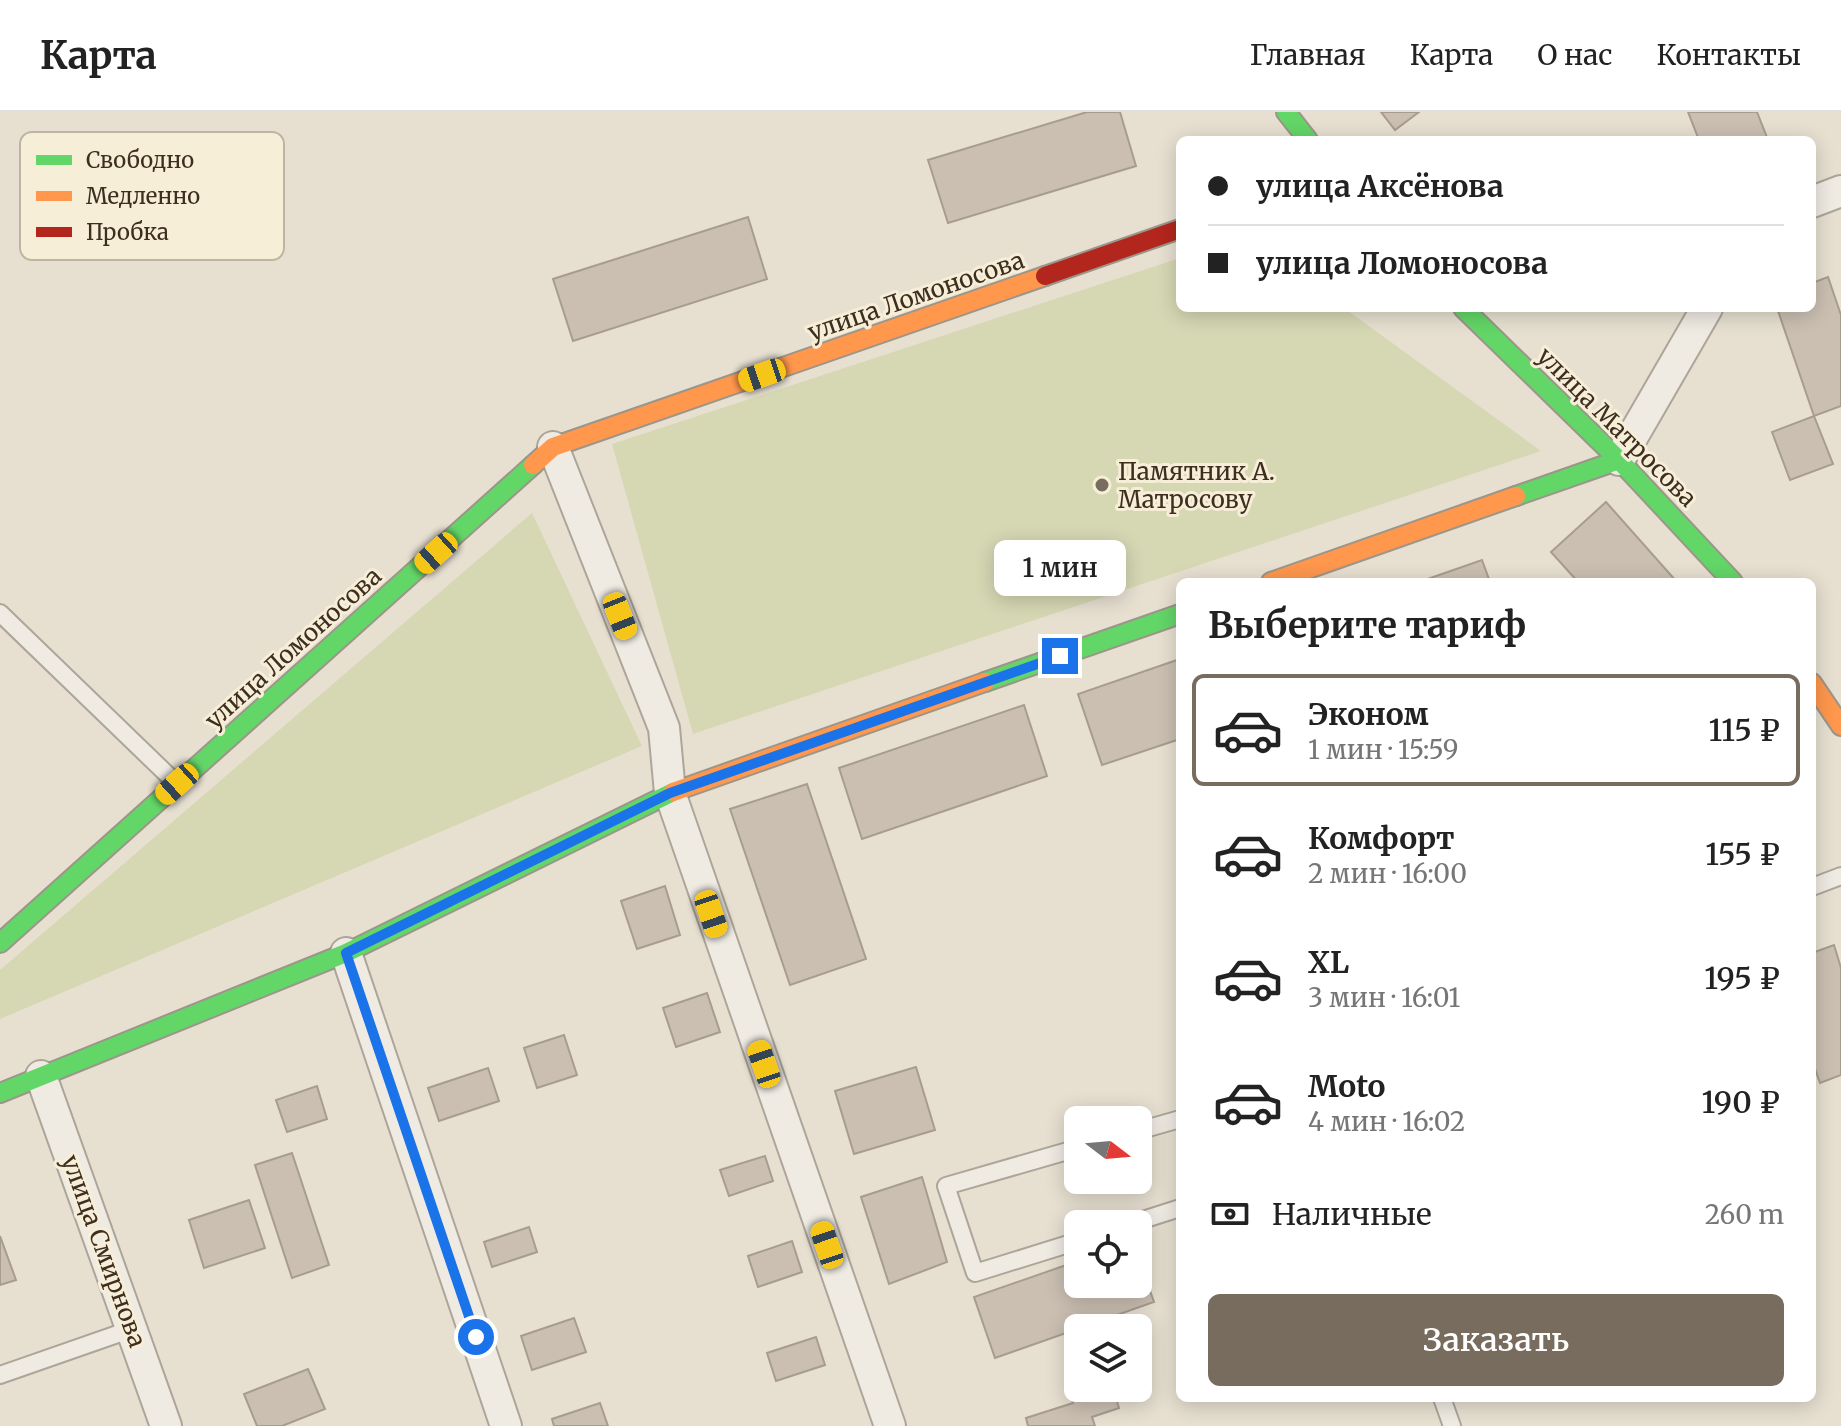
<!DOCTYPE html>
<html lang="ru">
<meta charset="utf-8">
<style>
:root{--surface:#fff;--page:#f6f6f6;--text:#222;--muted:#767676;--line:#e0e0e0;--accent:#786c5e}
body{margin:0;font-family:Merriweather,serif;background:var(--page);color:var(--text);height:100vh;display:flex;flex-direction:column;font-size:30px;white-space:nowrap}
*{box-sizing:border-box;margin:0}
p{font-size:26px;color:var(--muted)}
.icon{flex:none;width:44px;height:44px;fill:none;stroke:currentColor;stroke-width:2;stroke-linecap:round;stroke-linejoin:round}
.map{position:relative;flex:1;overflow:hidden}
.sheet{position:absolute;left:1176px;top:466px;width:640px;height:824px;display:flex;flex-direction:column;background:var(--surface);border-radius:12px;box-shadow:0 4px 20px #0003}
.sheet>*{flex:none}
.top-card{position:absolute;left:1176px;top:24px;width:640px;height:176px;border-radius:12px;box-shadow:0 4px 20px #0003;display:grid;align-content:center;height:176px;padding:0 32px;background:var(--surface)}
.needle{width:52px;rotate:106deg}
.tools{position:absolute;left:1064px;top:994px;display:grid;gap:16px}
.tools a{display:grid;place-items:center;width:88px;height:88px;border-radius:12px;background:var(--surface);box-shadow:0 4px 20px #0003;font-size:40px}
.end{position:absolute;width:36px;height:36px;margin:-18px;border:10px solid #1a73e8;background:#fff;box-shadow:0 0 0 4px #fff}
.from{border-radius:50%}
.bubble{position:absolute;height:56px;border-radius:12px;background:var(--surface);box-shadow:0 4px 20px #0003;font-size:26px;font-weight:600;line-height:56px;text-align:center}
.car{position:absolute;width:24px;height:48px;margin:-24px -12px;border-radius:10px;box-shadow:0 0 6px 2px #0007;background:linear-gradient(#f5c518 24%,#345 0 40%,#f5c518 0 76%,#345 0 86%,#f5c518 0)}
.top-card b{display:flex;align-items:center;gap:28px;height:76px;font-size:30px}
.top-card b+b{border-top:2px solid var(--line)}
.top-card i{width:20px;height:20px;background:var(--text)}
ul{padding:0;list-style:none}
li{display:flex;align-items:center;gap:24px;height:112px;margin:0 16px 12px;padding:0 16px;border:4px solid transparent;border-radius:12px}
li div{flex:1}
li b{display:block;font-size:30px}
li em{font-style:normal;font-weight:600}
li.active{border-color:var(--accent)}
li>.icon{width:72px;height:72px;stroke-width:1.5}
h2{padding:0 32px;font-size:36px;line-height:96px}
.pay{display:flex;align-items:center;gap:20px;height:88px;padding:0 32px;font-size:30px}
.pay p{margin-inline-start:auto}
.cta{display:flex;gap:16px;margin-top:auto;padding:16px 32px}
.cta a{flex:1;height:92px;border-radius:12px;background:var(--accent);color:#fff;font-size:32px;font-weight:600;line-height:92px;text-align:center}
header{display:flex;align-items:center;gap:48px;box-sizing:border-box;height:112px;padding:0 40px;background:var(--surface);border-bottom:2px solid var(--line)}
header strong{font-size:38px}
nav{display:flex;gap:44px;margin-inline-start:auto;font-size:28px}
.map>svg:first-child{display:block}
.green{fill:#d6d7b3}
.building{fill:#cbbfb2;stroke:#a89c90;stroke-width:2}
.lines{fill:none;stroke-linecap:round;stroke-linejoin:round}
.lane-casing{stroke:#ada599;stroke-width:20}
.street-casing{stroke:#ada599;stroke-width:34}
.fast-casing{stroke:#9c958a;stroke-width:22}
.slow-casing{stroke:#9c958a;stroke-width:22}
.jam-casing{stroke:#9c958a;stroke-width:22}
.lane{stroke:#efebe3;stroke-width:16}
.street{stroke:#efebe3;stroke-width:30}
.fast{stroke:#63d668;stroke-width:18}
.slow{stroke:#ff974d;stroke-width:18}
.jam{stroke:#b3261e;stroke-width:18}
.route{stroke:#1a73e8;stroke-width:10}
.poi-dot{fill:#786c5e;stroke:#f7eed8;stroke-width:3}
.labels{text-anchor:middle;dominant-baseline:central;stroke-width:6;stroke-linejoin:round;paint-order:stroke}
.street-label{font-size:24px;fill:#3d2e20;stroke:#f7eed8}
.poi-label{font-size:24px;fill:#3d2e20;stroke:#f7eed8;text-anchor:start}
.key{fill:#f7eed8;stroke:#bfb4a1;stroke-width:2}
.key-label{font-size:22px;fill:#3d2e20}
</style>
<header>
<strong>Карта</strong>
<nav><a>Главная</a><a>Карта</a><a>О нас</a><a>Контакты</a></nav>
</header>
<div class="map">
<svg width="1841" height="1314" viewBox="0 0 1841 1314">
<rect width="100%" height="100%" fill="#e7e0d1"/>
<g class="green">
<path d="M 1180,146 L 1180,196 L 1344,196 L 1541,339 L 693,622 L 612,332 Z"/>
<path d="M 532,401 L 642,634 L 0,907 L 0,858 Z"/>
</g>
<g class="building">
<path d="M 1087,0 L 1120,0 L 1136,54 L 948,111 L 928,48 Z"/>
<path d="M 1381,0 L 1419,0 L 1395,18 Z"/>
<path d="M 1688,0 L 1757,0 L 1768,28 L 1699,28 Z"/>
<path d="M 748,105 L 767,167 L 573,229 L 553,167 Z"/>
<path d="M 1828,165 L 1841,203 L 1841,294 L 1814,304 L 1777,196 L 1812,196 L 1812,171 Z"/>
<path d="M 1814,304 L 1833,352 L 1790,368 L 1772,320 Z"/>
<path d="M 1606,390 L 1677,470 L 1578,470 L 1551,440 Z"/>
<path d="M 1482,448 L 1490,470 L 1419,470 Z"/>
<path d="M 1180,547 L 1180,627 L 1102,653 L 1078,582 Z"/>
<path d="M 1024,593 L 1047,664 L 862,727 L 839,656 Z"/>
<path d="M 807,672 L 866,847 L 790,873 L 730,697 Z"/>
<path d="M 665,774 L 680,823 L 637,837 L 621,789 Z"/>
<path d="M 1834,833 L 1841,856 L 1841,963 L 1820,971 L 1812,948 L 1812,841 Z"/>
<path d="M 707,881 L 720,920 L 676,935 L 663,896 Z"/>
<path d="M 564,923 L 577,963 L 537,976 L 524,936 Z"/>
<path d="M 916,955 L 935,1018 L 854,1042 L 835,979 Z"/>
<path d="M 488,956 L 499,989 L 439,1009 L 428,976 Z"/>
<path d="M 317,974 L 327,1007 L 287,1020 L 276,988 Z"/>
<path d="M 292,1041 L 329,1153 L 292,1166 L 255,1053 Z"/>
<path d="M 765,1044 L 773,1069 L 729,1084 L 720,1058 Z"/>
<path d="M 922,1065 L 947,1150 L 889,1172 L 861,1085 Z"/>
<path d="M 249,1088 L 265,1136 L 204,1156 L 189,1108 Z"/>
<path d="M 529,1115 L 537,1140 L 492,1155 L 484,1130 Z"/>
<path d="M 0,1124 L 16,1168 L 0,1173 Z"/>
<path d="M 792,1129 L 802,1160 L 758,1175 L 748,1144 Z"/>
<path d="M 1138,1145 L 1154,1190 L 995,1246 L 974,1185 L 1078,1149 L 1078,1172 L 1138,1172 Z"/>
<path d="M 574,1206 L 586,1240 L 532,1258 L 521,1224 Z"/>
<path d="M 816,1225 L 825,1253 L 776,1269 L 767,1241 Z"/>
<path d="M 308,1257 L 325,1297 L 282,1314 L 257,1314 L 244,1282 Z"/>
<path d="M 1090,1276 L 1113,1276 L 1119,1296 L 1092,1305 L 1095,1314 L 1028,1314 L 1026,1306 L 1073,1291 L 1070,1283 Z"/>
<path d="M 600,1291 L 608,1314 L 554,1314 L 552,1307 Z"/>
</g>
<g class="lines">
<defs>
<g id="lane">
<path d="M 0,501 L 176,671"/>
<path d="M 1812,775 L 1841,764"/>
<path d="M 1138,1019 L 1180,1007"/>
<path d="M 1078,1036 L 946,1074 L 975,1161 L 1078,1129"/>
<path d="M 1130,1112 L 1180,1096"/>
<path d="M 0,1263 L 132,1217"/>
<path d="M 1442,1286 L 1452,1314"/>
</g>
<g id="street">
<path d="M 1812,90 L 1841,79"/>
<path d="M 553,335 L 664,616 L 670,681 L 890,1314"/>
<path d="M 1619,348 L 1707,196"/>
<path d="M 346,841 L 506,1314"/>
<path d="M 41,964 L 166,1314"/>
</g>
<g id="fast">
<path d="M 1286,0 L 1308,28"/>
<path d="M 1463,196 L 1619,348 L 1733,470"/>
<path d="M 1516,384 L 1619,348"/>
<path d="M 985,570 L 1180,502"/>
<path d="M 0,831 L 533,353"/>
<path d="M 0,981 L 346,841 L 673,680"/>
</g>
<g id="slow">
<path d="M 533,353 L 553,335 L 1045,164"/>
<path d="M 1271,470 L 1516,384"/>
<path d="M 1812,571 L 1841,614"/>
<path d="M 673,680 L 985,570"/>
</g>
<path id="jam" d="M 1045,164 L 1180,117"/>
</defs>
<use href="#lane" class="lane-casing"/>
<use href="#street" class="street-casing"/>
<use href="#fast" class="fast-casing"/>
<use href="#slow" class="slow-casing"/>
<use href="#jam" class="jam-casing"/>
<use href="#lane" class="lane"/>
<use href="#street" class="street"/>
<use href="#fast" class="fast"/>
<use href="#slow" class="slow"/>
<use href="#jam" class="jam"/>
</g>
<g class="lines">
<path class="route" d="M 476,1225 L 346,841 L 670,681 L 1060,544"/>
</g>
<circle class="poi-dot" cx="1102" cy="373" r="8"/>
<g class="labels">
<g class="street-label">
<text transform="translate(916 184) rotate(-19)">улица Ломоносова</text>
<text transform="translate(1617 315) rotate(45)">улица Матросова</text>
<text transform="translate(293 536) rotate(-42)">улица Ломоносова</text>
<text transform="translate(104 1139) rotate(70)">улица Смирнова</text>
</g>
<g class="poi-label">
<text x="1118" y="359">Памятник А.<tspan x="1118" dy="28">Матросову</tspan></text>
</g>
</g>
<rect x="20" y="20" width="264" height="128" rx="12" class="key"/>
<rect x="36" y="43" width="36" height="10" fill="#63d668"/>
<rect x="36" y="79" width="36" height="10" fill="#ff974d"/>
<rect x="36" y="115" width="36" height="10" fill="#b3261e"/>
<g class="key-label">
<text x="86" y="56">Свободно</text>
<text x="86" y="92">Медленно</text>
<text x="86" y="128">Пробка</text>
</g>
</svg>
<div class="tools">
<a><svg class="needle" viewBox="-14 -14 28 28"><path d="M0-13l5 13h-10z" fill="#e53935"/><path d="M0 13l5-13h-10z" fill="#767676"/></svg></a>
<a><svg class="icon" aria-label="locate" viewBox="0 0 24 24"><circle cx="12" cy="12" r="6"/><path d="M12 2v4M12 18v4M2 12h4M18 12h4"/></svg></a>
<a><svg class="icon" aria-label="layers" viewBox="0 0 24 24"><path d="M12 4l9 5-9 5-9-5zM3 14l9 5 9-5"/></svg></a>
</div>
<i class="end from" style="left:476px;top:1225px"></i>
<i class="end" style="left:1060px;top:544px"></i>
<div class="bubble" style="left:994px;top:428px;width:132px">1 мин</div>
<i class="car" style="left:762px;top:263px;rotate:251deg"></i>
<i class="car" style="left:436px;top:441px;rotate:228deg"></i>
<i class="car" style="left:620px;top:504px;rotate:158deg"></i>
<i class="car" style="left:177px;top:672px;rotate:228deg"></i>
<i class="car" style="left:711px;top:802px;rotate:161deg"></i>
<i class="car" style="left:764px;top:952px;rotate:341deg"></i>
<i class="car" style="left:827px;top:1133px;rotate:341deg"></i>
<div class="top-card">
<b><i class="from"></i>улица Аксёнова</b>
<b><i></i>улица Ломоносова</b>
</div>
<section class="sheet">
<h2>Выберите тариф</h2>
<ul>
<li class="active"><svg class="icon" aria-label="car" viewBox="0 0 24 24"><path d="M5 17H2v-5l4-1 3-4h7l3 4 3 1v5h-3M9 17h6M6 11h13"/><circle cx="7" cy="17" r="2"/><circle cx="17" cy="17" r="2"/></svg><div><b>Эконом</b><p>1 мин · 15:59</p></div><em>115 ₽</em></li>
<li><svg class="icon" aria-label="car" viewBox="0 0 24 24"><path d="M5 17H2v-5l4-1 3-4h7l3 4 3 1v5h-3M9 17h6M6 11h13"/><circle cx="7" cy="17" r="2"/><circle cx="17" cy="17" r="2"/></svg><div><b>Комфорт</b><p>2 мин · 16:00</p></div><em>155 ₽</em></li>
<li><svg class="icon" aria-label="car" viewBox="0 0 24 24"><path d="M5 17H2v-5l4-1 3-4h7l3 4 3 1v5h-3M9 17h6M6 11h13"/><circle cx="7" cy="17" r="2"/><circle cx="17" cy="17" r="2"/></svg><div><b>XL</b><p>3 мин · 16:01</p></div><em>195 ₽</em></li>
<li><svg class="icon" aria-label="car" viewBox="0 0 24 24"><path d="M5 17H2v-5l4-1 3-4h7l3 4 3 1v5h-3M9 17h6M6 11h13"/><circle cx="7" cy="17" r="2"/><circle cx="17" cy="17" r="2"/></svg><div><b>Moto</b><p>4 мин · 16:02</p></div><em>190 ₽</em></li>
</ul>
<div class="pay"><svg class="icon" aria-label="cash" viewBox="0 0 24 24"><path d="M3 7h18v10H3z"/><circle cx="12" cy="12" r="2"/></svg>Наличные<p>260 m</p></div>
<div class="cta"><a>Заказать</a></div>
</section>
</div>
